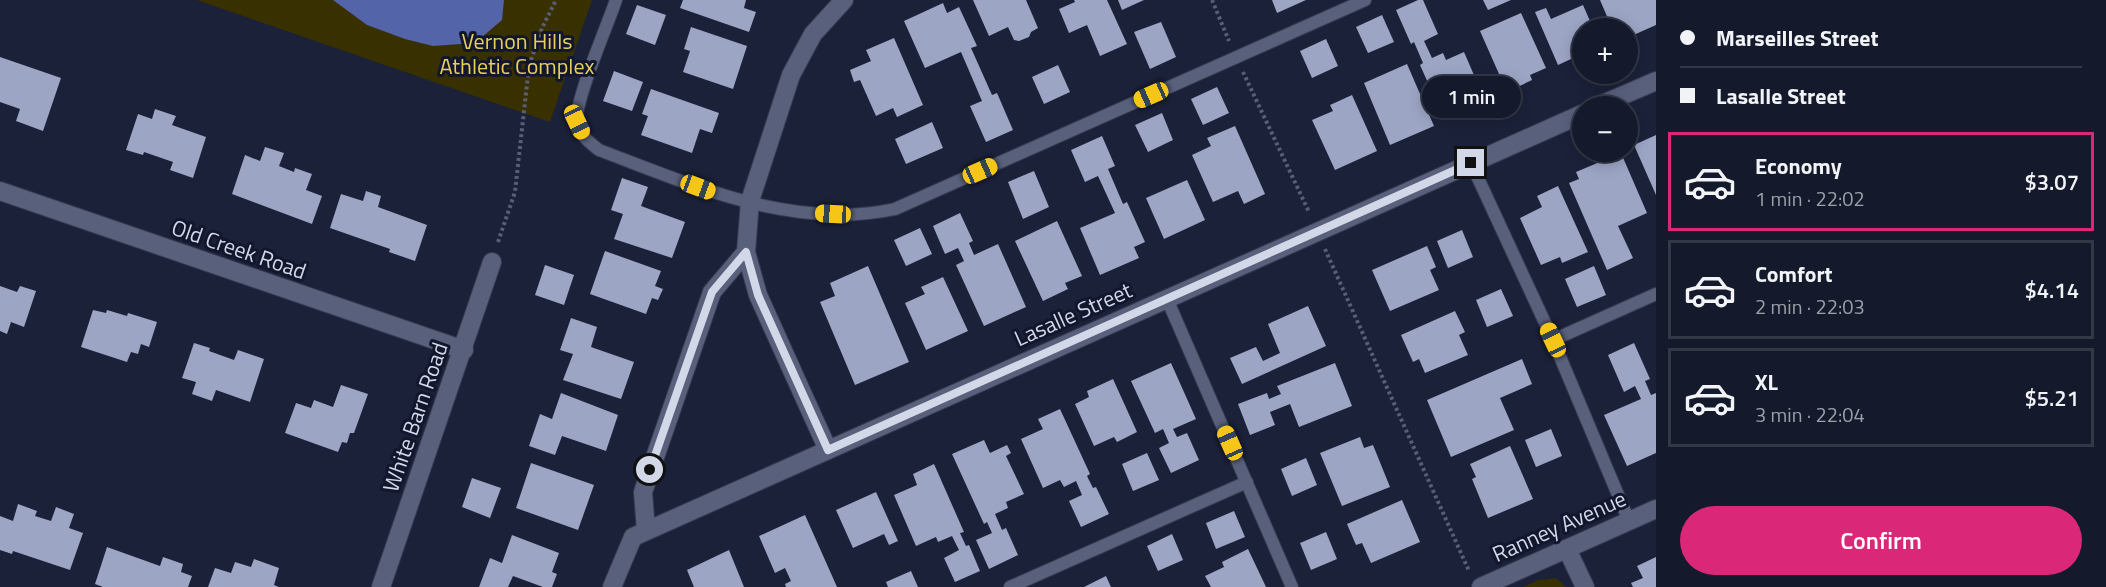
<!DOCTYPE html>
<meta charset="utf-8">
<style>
:root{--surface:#14192b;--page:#212637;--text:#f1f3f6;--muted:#9da0a9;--line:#333847;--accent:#db2777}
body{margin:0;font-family:"Titillium Web",sans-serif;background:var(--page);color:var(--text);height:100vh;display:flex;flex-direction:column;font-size:22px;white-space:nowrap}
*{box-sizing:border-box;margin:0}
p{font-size:20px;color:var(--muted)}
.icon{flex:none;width:33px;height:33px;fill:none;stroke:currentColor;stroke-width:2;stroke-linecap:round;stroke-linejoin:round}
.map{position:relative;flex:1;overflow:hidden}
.side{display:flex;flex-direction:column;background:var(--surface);width:450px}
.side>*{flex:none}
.hud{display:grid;align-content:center;height:132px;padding:0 24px;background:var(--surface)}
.controls{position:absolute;left:1572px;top:18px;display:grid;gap:12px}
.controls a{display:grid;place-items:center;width:66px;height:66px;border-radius:50%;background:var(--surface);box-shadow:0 3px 15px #0003,0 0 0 2px var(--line);font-size:30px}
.end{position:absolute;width:27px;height:27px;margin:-14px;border:8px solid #d3d8e9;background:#111;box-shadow:0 0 0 3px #111}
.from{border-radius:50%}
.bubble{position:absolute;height:42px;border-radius:21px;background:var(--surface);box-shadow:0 3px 15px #0003,0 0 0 2px var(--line);font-size:20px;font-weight:600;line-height:42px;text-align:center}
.car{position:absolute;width:18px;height:36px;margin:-18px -9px;border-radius:8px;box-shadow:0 0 4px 2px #0007;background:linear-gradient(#f5c518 24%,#345 0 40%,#f5c518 0 76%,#345 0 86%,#f5c518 0)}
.hud b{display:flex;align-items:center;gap:21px;height:57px;font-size:22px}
.hud b+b{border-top:2px solid var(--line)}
.hud i{width:15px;height:15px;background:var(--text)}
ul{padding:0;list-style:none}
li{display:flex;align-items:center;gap:18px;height:99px;margin:0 12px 9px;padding:0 12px;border:3px solid var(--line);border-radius:0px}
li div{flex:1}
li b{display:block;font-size:22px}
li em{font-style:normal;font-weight:600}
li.selected{border-color:var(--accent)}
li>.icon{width:54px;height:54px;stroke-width:1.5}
.primary-button{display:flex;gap:12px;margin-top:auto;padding:12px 24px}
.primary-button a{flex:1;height:69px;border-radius:36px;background:var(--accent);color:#fff;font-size:24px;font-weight:600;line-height:69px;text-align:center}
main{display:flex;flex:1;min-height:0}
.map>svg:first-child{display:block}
.green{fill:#393000}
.water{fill:#5364a8}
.building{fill:#9ca5c4}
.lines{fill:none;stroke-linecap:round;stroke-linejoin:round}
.lane-casing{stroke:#373b4f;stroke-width:14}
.street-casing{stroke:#373b4f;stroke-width:20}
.path{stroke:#595e74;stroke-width:4;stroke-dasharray:3 3;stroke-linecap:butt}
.lane{stroke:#58607c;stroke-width:12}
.street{stroke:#58607c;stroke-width:18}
.route{stroke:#d3d8e9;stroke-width:8}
.labels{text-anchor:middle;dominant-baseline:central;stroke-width:6;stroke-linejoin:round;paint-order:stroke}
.park-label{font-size:22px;fill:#e7cf59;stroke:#12172e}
.street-label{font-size:22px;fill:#d3d8e9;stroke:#12172e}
</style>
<main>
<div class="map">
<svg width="1656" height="587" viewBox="0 0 1656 587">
<rect width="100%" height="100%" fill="#1b2139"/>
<g class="green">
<path d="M 197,0 L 592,0 L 550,122 Z"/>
<path d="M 1556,578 L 1566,587 L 1523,587 L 1539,580 Z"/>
</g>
<path class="water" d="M 333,0 L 504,0 L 502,20 L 475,43 L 433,46 L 405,39 L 367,25 Z"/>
<g class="building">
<path d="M 683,0 L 746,0 L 744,8 L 756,12 L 749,32 L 680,8 Z"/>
<path d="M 973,0 L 1026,0 L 1038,28 L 1031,32 L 1029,37 L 1019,41 L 1014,40 L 1008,27 L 989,36 Z"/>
<path d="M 1074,0 L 1107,0 L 1127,44 L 1100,56 L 1087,25 L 1069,33 L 1059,9 L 1075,2 Z"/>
<path d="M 1118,0 L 1144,0 L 1122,10 Z"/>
<path d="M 1272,0 L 1306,0 L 1277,13 Z"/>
<path d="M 1418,0 L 1423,0 L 1438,34 L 1424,41 L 1432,58 L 1443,53 L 1446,60 L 1464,52 L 1483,96 L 1442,114 L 1420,65 L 1423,63 L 1414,42 L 1411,44 L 1396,10 Z"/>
<path d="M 1483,0 L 1511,0 L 1488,10 Z"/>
<path d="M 1600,0 L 1656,0 L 1656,25 L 1629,37 L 1628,28 L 1612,28 Z"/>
<path d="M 943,3 L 947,13 L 959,7 L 977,46 L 971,48 L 992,95 L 997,93 L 1013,130 L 986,142 L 970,106 L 982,101 L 961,52 L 925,68 L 904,21 Z"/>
<path d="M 637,5 L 666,15 L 655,45 L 626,34 Z"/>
<path d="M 1583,5 L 1593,28 L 1582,28 L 1582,54 L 1558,65 L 1535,12 L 1546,8 L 1551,19 Z"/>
<path d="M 1521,13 L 1546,68 L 1530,75 L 1532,80 L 1507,92 L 1480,31 Z"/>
<path d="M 1382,15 L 1394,42 L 1368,53 L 1356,27 Z"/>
<path d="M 1161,22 L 1176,57 L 1150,69 L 1134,32 Z"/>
<path d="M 691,27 L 747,46 L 733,89 L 683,72 L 690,51 L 684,49 Z"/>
<path d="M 894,38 L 923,105 L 897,117 L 893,108 L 876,116 L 860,80 L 854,82 L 850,70 L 871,61 L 866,50 Z"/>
<path d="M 1326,39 L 1338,66 L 1312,78 L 1300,51 Z"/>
<path d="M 0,57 L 61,78 L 43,131 L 16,121 L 20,109 L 0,102 Z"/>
<path d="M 1407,64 L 1434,126 L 1390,145 L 1364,83 Z"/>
<path d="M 1058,65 L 1070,92 L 1044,104 L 1032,77 Z"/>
<path d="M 614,71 L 643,82 L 632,111 L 603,101 Z"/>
<path d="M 1217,87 L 1229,113 L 1203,125 L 1191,99 Z"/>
<path d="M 651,89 L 719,113 L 712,133 L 700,129 L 692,153 L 641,135 L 648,116 L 642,114 Z"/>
<path d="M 1352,95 L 1377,151 L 1335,170 L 1312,120 L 1333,111 L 1330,105 Z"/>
<path d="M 155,109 L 176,116 L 172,125 L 206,137 L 193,178 L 170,170 L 173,162 L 144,152 L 143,155 L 126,150 L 138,114 L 152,119 Z"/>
<path d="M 1162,113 L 1173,140 L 1148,152 L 1135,125 Z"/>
<path d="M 932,122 L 943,148 L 906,164 L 895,139 Z"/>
<path d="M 1235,126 L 1265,194 L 1244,204 L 1238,191 L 1213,202 L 1192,155 L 1211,146 L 1207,138 Z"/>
<path d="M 1656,135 L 1656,195 L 1634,145 Z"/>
<path d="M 1102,136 L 1115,166 L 1108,169 L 1123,204 L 1127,202 L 1145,242 L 1134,247 L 1139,258 L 1100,275 L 1080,228 L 1115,213 L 1098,176 L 1085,182 L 1071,150 Z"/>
<path d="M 265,147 L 284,153 L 279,166 L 294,172 L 295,168 L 312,174 L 306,190 L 322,196 L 312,224 L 232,194 L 245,155 L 260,161 Z"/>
<path d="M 1621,153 L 1647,213 L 1618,226 L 1633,258 L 1607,270 L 1569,183 L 1579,179 L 1576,172 Z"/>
<path d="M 1034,171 L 1049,207 L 1023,219 L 1008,182 Z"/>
<path d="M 622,178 L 648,187 L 641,206 L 685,222 L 672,258 L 614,239 L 623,214 L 611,210 Z"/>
<path d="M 1187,180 L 1205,220 L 1164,239 L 1146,198 Z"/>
<path d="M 1558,186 L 1588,252 L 1562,263 L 1560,257 L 1541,265 L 1520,218 L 1542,207 L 1537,196 Z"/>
<path d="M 366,191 L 381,196 L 378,207 L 427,225 L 415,261 L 389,252 L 390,249 L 330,228 L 341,194 L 363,201 Z"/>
<path d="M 960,213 L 973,241 L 969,243 L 974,255 L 998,244 L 1026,307 L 984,326 L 956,265 L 964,261 L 958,248 L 945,254 L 933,226 Z"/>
<path d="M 1057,221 L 1082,276 L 1065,283 L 1068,289 L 1043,301 L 1015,241 Z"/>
<path d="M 920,228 L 932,254 L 906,266 L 894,240 Z"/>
<path d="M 1462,230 L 1473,257 L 1448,268 L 1437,241 Z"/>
<path d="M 1427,246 L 1436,267 L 1430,270 L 1439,290 L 1390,311 L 1372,270 Z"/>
<path d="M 605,251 L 661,271 L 655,286 L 663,289 L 658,300 L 652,298 L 646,314 L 590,294 Z"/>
<path d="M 545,265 L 574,275 L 564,305 L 535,295 Z"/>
<path d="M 868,266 L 909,362 L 855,385 L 820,302 L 835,296 L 830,283 Z"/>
<path d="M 1594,266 L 1606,295 L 1577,307 L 1565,279 Z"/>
<path d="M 943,277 L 968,331 L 926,350 L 905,303 L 925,294 L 921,287 Z"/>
<path d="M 0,286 L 17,292 L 20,286 L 36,291 L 24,327 L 11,322 L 7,334 L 0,331 Z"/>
<path d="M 1501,289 L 1513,316 L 1487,327 L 1476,300 Z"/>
<path d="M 1308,306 L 1326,346 L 1242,384 L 1230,358 L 1256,347 L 1263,361 L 1280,353 L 1268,324 Z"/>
<path d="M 93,310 L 106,313 L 107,310 L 127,316 L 128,313 L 157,322 L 149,347 L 141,344 L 138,354 L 131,352 L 127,362 L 81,347 Z"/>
<path d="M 1455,311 L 1465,332 L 1459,335 L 1468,355 L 1425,373 L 1419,359 L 1413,362 L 1401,335 Z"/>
<path d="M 571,318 L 597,327 L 591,347 L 634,362 L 621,399 L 563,380 L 573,354 L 560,350 Z"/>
<path d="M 194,343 L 210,348 L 209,351 L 234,360 L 238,350 L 264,359 L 250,402 L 216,390 L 212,401 L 192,394 L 196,382 L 182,378 Z"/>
<path d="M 1634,343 L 1650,379 L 1645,381 L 1651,395 L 1656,393 L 1656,453 L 1627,466 L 1604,415 L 1641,399 L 1635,386 L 1624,392 L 1608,355 Z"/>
<path d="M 1522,359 L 1532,384 L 1500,398 L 1514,430 L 1451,457 L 1427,400 Z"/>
<path d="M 1171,363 L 1196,419 L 1173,429 L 1177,437 L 1187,433 L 1199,460 L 1171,473 L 1159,448 L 1169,443 L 1163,429 L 1155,433 L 1131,381 Z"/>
<path d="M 1335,363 L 1352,406 L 1299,427 L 1290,404 L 1270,412 L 1275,425 L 1250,435 L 1238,404 L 1267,393 L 1269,399 L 1281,394 L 1277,386 Z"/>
<path d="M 1113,379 L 1137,432 L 1117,442 L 1114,437 L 1094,446 L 1075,404 L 1089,397 L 1087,391 Z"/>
<path d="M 341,385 L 368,394 L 354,433 L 350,433 L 347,443 L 342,442 L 338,452 L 285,433 L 296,403 L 311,408 L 314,400 L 333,407 Z"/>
<path d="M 561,393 L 618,415 L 606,451 L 562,436 L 555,455 L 529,446 L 540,414 L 552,419 Z"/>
<path d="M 1060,409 L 1090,474 L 1087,476 L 1093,488 L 1096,487 L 1109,514 L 1081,527 L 1069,501 L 1082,495 L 1076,481 L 1064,487 L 1060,480 L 1043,488 L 1021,439 L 1043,429 L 1038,419 Z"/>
<path d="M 1551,429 L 1562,456 L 1536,467 L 1525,440 Z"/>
<path d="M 1360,437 L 1364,448 L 1373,445 L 1390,487 L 1342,506 L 1320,453 Z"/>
<path d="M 984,440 L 990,453 L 1007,445 L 1011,453 L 1006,456 L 1024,494 L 1006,502 L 1008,508 L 995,514 L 1002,530 L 1006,528 L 1018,555 L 989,569 L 976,540 L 992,533 L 987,522 L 984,524 L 952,454 Z"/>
<path d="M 1510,446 L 1533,499 L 1488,518 L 1472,479 L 1476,477 L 1470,464 Z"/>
<path d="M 1147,453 L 1159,480 L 1133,491 L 1122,464 Z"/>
<path d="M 1306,458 L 1317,485 L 1292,496 L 1281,469 Z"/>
<path d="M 531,463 L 594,485 L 578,530 L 516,508 Z"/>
<path d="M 934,464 L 964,532 L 960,533 L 966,546 L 969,545 L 980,571 L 955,582 L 944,558 L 959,550 L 952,536 L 938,542 L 936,537 L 916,546 L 894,495 L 917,485 L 913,474 Z"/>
<path d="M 472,478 L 501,488 L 490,518 L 462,507 Z"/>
<path d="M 876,492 L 898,541 L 889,545 L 884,534 L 853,548 L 836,510 Z"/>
<path d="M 1402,500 L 1420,542 L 1371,563 L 1362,543 L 1356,545 L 1347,524 Z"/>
<path d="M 18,504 L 37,511 L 35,516 L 51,521 L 56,507 L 74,514 L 69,528 L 83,533 L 70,570 L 13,551 L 12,554 L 0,550 L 0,516 L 13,521 Z"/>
<path d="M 1234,511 L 1245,537 L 1216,549 L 1206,523 Z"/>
<path d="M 805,515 L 837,587 L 786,587 L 785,584 L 791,581 L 785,568 L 775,573 L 759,536 Z"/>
<path d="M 1326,532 L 1337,559 L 1311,570 L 1300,543 Z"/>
<path d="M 1172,534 L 1183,560 L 1158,571 L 1147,546 Z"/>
<path d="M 512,535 L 559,553 L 552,572 L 557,574 L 552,587 L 543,587 L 513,576 L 508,587 L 479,587 L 490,558 L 502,563 Z"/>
<path d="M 107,547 L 160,566 L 163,557 L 183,564 L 181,572 L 192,576 L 188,587 L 103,587 L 95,584 Z"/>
<path d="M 1248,549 L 1266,587 L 1211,587 L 1205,576 L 1224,567 L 1222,562 Z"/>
<path d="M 729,550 L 744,587 L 694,587 L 687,570 Z"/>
<path d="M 1656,557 L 1656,587 L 1633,587 L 1631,583 L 1643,578 L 1637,566 Z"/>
<path d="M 254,559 L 279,568 L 274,585 L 279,587 L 208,587 L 215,568 L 231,573 L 235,562 L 251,567 Z"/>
<path d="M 911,571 L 918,587 L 888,587 L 886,582 Z"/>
<path d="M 1106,576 L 1111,587 L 1084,587 Z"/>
</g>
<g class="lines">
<defs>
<g id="lane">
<path d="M 616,0 C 608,24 575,100 577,121 C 578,134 590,143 599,150 C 692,185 793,231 895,209 L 1365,0"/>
<path d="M 1471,163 L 1553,340 L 1629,521"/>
<path d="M 1167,299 L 1292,587"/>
<path d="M 1553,340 L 1656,294"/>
<path d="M 1010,587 L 1247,482"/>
</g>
<g id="street">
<path d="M 1598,106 L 1656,81"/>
<path d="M 0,191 L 464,350"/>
<path d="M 746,252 L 758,295 L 828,450"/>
<path d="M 646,531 L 643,492 L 712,292 L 746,252 L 750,201 L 791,75 L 813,34 L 844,0"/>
<path d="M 1567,549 L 1585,587"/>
<path d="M 381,587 L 492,262"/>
<path d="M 612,587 L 633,537 L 1582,114"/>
<path d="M 1481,587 L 1656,509"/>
</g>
</defs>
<use href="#lane" class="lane-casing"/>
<use href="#street" class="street-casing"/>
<g class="path">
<path d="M 1212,0 L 1229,41"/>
<path d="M 1243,72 L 1309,212"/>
<path d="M 498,242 L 515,192 L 529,66 L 542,28 L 556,0"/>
<path d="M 1325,249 L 1469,571"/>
</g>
<use href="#lane" class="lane"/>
<use href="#street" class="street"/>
</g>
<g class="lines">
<path class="route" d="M 650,470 L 712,292 L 746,252 L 758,295 L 828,450 L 1471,163"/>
</g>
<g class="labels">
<g class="park-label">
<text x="517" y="41">Vernon Hills<tspan x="517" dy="25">Athletic Complex</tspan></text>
</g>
<g class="street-label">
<text transform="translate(239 249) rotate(19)">Old Creek Road</text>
<text transform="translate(1073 314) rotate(-24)">Lasalle Street</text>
<text transform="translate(415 417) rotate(-71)">White Barn Road</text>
<text transform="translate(1559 526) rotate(-24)">Ranney Avenue</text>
</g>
</g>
</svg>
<div class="controls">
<a>+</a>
<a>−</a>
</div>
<i class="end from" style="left:650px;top:470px"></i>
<i class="end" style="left:1471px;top:163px"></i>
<div class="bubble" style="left:1422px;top:76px;width:99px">1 min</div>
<i class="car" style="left:1151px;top:95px;rotate:246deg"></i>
<i class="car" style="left:577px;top:122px;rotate:155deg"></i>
<i class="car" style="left:980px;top:171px;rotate:66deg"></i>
<i class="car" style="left:698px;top:187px;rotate:110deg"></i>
<i class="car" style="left:833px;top:214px;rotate:273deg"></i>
<i class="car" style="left:1553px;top:340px;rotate:335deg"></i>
<i class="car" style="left:1230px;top:443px;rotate:336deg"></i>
</div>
<section class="side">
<div class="hud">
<b><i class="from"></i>Marseilles Street</b>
<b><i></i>Lasalle Street</b>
</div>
<ul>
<li class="selected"><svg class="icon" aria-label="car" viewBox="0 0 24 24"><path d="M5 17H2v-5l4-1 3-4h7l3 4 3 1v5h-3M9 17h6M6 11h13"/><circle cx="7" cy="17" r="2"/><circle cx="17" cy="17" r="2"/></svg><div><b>Economy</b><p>1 min · 22:02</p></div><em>$3.07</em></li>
<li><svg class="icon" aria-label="car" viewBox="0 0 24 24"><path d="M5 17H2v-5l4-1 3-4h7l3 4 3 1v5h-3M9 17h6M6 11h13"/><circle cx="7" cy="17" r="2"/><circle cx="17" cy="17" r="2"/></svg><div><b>Comfort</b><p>2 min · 22:03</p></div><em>$4.14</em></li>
<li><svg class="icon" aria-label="car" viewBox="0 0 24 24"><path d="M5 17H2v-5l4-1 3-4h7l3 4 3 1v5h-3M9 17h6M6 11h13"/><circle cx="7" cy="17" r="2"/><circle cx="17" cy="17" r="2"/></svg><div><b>XL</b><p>3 min · 22:04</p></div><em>$5.21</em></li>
</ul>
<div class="primary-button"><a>Confirm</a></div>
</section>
</main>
